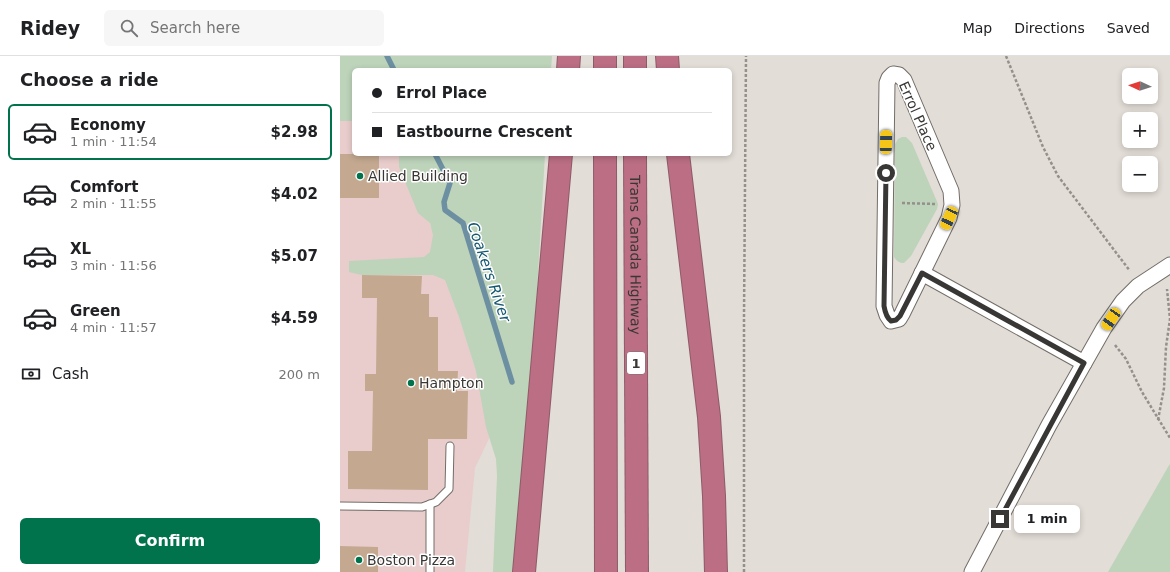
<!DOCTYPE html>
<meta charset="utf-8">
<style>
:root{--surface:#fff;--page:#f6f6f6;--text:#202124;--muted:#757577;--line:#e0e0e0;--accent:#00724c}
body{margin:0;font-family:"DejaVu Sans",sans-serif;background:var(--page);color:var(--text);height:100vh;display:flex;flex-direction:column;font-size:15px;white-space:nowrap}
*{box-sizing:border-box;margin:0}
p{font-size:13px;color:var(--muted)}
.icon{flex:none;width:22px;height:22px;fill:none;stroke:currentColor;stroke-width:2;stroke-linecap:round;stroke-linejoin:round}
.map{position:relative;flex:1;overflow:hidden}
.sheet{display:flex;flex-direction:column;background:var(--surface);width:340px}
.sheet>*{flex:none}
.hud{position:absolute;left:12px;top:12px;width:380px;height:88px;border-radius:6px;box-shadow:0 2px 6px #0003;display:grid;align-content:center;height:88px;padding:0 20px;background:var(--surface)}
.needle{width:26px;rotate:273deg}
.tools{position:absolute;left:782px;top:12px;display:grid;gap:8px}
.tools a{display:grid;place-items:center;width:36px;height:36px;border-radius:6px;background:var(--surface);box-shadow:0 2px 6px #0003;font-size:20px}
.end{position:absolute;width:18px;height:18px;margin:-9px;border:5px solid #393735;background:#fff;box-shadow:0 0 0 2px #fff}
.from{border-radius:50%}
.bubble{position:absolute;height:28px;border-radius:6px;background:var(--surface);box-shadow:0 2px 6px #0003;font-size:13px;font-weight:700;line-height:28px;text-align:center}
.car{position:absolute;width:12px;height:24px;margin:-12px -6px;border-radius:5px;box-shadow:0 0 3px 1px #0007;background:linear-gradient(#f5c518 24%,#345 0 40%,#f5c518 0 76%,#345 0 86%,#f5c518 0)}
.hud b{display:flex;align-items:center;gap:14px;height:38px;font-size:15px}
.hud b+b{border-top:1px solid var(--line)}
.hud i{width:10px;height:10px;background:var(--text)}
ul{padding:0;list-style:none}
li{display:flex;align-items:center;gap:12px;height:56px;margin:0 8px 6px;padding:0 12px;border:2px solid transparent;border-radius:6px}
li div{flex:1}
li b{display:block;font-size:15px}
li em{font-style:normal;font-weight:700}
li.current{border-color:var(--accent)}
li>.icon{width:36px;height:36px;stroke-width:1.5}
h2{padding:0 20px;font-size:18px;line-height:48px}
.pay{display:flex;align-items:center;gap:10px;height:44px;padding:0 20px;font-size:15px}
.pay p{margin-inline-start:auto}
.button{display:flex;gap:8px;margin-top:auto;padding:8px 20px}
.button a{flex:1;height:46px;border-radius:6px;background:var(--accent);color:#fff;font-size:16px;font-weight:700;line-height:46px;text-align:center}
header{display:flex;align-items:center;gap:24px;box-sizing:border-box;height:56px;padding:0 20px;background:var(--surface);border-bottom:1px solid var(--line)}
header strong{font-size:19px}
nav{display:flex;gap:22px;margin-inline-start:auto;font-size:14px}
.search{width:280px;height:36px;background:var(--page);display:flex;align-items:center;gap:10px;box-sizing:border-box;padding:0 14px;border-radius:6px;color:var(--muted);font-size:15px}
main{display:flex;flex:1;min-height:0}
.map>svg:first-child{display:block}
.commercial{fill:#e8cdcc}
.green{fill:#bdd3ba}
.lines{fill:none;stroke-linecap:round;stroke-linejoin:round}
.stream{stroke:#6c90a1;stroke-width:5.5}
.building{fill:#c4a990}
.lane-casing{stroke:#736d68;stroke-width:9}
.street-casing{stroke:#736d68;stroke-width:17}
.highway-casing{stroke:#8e5b68;stroke-width:24}
.path{stroke:#94908c;stroke-width:2.5;stroke-dasharray:3 2;stroke-linecap:butt}
.lane{stroke:#fff;stroke-width:7}
.street{stroke:#fff;stroke-width:15}
.highway{stroke:#bb6e84;stroke-width:22}
.route{stroke:#393735;stroke-width:5}
.poi-dot{fill:#00724c;stroke:#fff;stroke-width:1.5}
.labels{text-anchor:middle;dominant-baseline:central;stroke-width:3;stroke-linejoin:round;paint-order:stroke}
.shield{fill:#fff;stroke:#747372;stroke-width:1}
.shield-label{font-size:13px;font-weight:bold;fill:#393735}
.street-label{font-size:14px;fill:#393735;stroke:#fff}
.poi-label{font-size:14px;fill:#393735;stroke:#fff;text-anchor:start}
.water-label{font-size:15px;font-style:italic;fill:#135771;stroke:#fff}
</style>
<header>
<strong>Ridey</strong>
<div class="search"><svg class="icon" aria-label="search" viewBox="0 0 24 24"><circle cx="10" cy="10" r="6"/><path d="M15 15l6 6"/></svg>Search here</div>
<nav><a>Map</a><a>Directions</a><a>Saved</a></nav>
</header>
<main>
<section class="sheet">
<h2>Choose a ride</h2>
<ul>
<li class="current"><svg class="icon" aria-label="car" viewBox="0 0 24 24"><path d="M5 17H2v-5l4-1 3-4h7l3 4 3 1v5h-3M9 17h6M6 11h13"/><circle cx="7" cy="17" r="2"/><circle cx="17" cy="17" r="2"/></svg><div><b>Economy</b><p>1 min · 11:54</p></div><em>$2.98</em></li>
<li><svg class="icon" aria-label="car" viewBox="0 0 24 24"><path d="M5 17H2v-5l4-1 3-4h7l3 4 3 1v5h-3M9 17h6M6 11h13"/><circle cx="7" cy="17" r="2"/><circle cx="17" cy="17" r="2"/></svg><div><b>Comfort</b><p>2 min · 11:55</p></div><em>$4.02</em></li>
<li><svg class="icon" aria-label="car" viewBox="0 0 24 24"><path d="M5 17H2v-5l4-1 3-4h7l3 4 3 1v5h-3M9 17h6M6 11h13"/><circle cx="7" cy="17" r="2"/><circle cx="17" cy="17" r="2"/></svg><div><b>XL</b><p>3 min · 11:56</p></div><em>$5.07</em></li>
<li><svg class="icon" aria-label="car" viewBox="0 0 24 24"><path d="M5 17H2v-5l4-1 3-4h7l3 4 3 1v5h-3M9 17h6M6 11h13"/><circle cx="7" cy="17" r="2"/><circle cx="17" cy="17" r="2"/></svg><div><b>Green</b><p>4 min · 11:57</p></div><em>$4.59</em></li>
</ul>
<div class="pay"><svg class="icon" aria-label="cash" viewBox="0 0 24 24"><path d="M3 7h18v10H3z"/><circle cx="12" cy="12" r="2"/></svg>Cash<p>200 m</p></div>
<div class="button"><a>Confirm</a></div>
</section>
<div class="map">
<svg width="830" height="516" viewBox="0 0 830 516">
<rect width="100%" height="100%" fill="#e3ddd7"/>
<path class="commercial" d="M 0,0 L 18,0 L 14,14 L 14,98 L 68,98 L 154,372 L 135,412 L 125,516 L 0,516 Z"/>
<g class="green">
<path d="M 0,0 L 212,0 L 211,14 L 14,14 L 14,65 L 0,65 Z"/>
<path d="M 562,81 L 566,81 L 572,87 L 598,148 L 597,153 L 571,200 L 564,207 C 559,207 557,205 554,201 L 555,88 L 558,83 Z"/>
<path d="M 59,98 L 205,98 L 193,303 L 174,516 L 153,516 L 157,420 L 156,403 L 146,371 L 136,315 L 119,261 L 105,224 L 93,219 L 22,219 L 9,216 L 9,205 L 84,201 L 90,196 L 93,179 L 90,167 L 78,157 L 59,111 Z"/>
<path d="M 830,408 L 830,516 L 768,516 L 828,411 Z"/>
</g>
<g class="lines">
<g class="stream">
<path d="M 47,0 L 54,14"/>
<path d="M 95,98 L 110,127 L 104,146 L 105,154 L 123,167 L 172,326"/>
</g>
</g>
<g class="building">
<rect x="0" y="98" width="39" height="44"/>
<path d="M 22,219 L 82,220 L 81,238 L 89,238 L 89,261 L 98,261 L 98,315 L 118,315 L 117,335 L 128,335 L 127,383 L 88,383 L 88,434 L 8,433 L 8,395 L 32,395 L 33,335 L 25,335 L 25,318 L 36,318 L 37,242 L 22,242 Z"/>
<path d="M 0,490 L 38,491 L 38,516 L 0,516 Z"/>
</g>
<g class="lines">
<defs>
<g id="lane">
<path d="M 0,450 L 82,451 L 96,446 L 109,433 L 110,390"/>
<path d="M 90,516 L 90,448"/>
</g>
<g id="street">
<path d="M 553,18 L 559,19 L 564,24 L 611,135 L 612,149 L 609,162 L 562,258 L 559,263 L 551,265 L 547,259 L 544,250 L 547,27 L 549,22 Z"/>
<path d="M 582,217 L 744,307"/>
<path d="M 632,516 L 709,369 L 764,272 L 783,245 L 798,230 L 830,209"/>
</g>
<g id="highway">
<path d="M 265,0 L 265,14"/>
<path d="M 295,0 L 295,14"/>
<path d="M 327,0 L 328,14"/>
<path d="M 228,14 L 229,0"/>
<path d="M 265,98 L 266,516"/>
<path id="s1" d="M 295,98 L 297,516"/>
<path d="M 338,98 L 369,361 L 374,440 L 376,516"/>
<path d="M 184,516 L 221,98"/>
</g>
</defs>
<use href="#lane" class="lane-casing"/>
<use href="#street" class="street-casing"/>
<use href="#highway" class="highway-casing"/>
<g class="path">
<path d="M 666,0 L 703,91 L 718,120 L 790,215"/>
<path d="M 562,147 L 595,148"/>
<path d="M 775,289 L 786,303 L 802,336 L 830,382"/>
<path d="M 818,364 L 824,332 L 826,291 L 830,263 L 827,233"/>
<path d="M 404,516 L 404,261 L 406,0"/>
</g>
<use href="#lane" class="lane"/>
<use href="#street" class="street"/>
<use href="#highway" class="highway"/>
</g>
<g class="lines">
<path class="route" d="M 546,117 L 544,250 C 545,256 547,262 551,265 L 556,264 L 560,260 L 582,217 L 744,307 L 660,463"/>
</g>
<g class="poi-dot">
<circle cx="20" cy="120" r="4"/>
<circle cx="71" cy="327" r="4"/>
<circle cx="19" cy="504" r="4"/>
</g>
<g class="labels">
<rect class="shield" x="287" y="296" width="18" height="22" rx="3"/>
<g class="shield-label">
<text x="296" y="307">1</text>
</g>
<g class="street-label">
<text transform="translate(578 60) rotate(66)">Errol Place</text>
<text stroke="none"><textPath href="#s1" startOffset="101">Trans Canada Highway</textPath></text>
</g>
<g class="poi-label">
<text x="28" y="120">Allied Building</text>
<text x="79" y="327">Hampton</text>
<text x="27" y="504">Boston Pizza</text>
</g>
<g class="water-label">
<text transform="translate(149 216) rotate(71)">Coakers River</text>
</g>
</g>
</svg>
<div class="tools">
<a><svg class="needle" viewBox="-14 -14 28 28"><path d="M0-13l5 13h-10z" fill="#e53935"/><path d="M0 13l5-13h-10z" fill="#757577"/></svg></a>
<a>+</a>
<a>−</a>
</div>
<i class="end from" style="left:546px;top:117px"></i>
<i class="end" style="left:660px;top:463px"></i>
<div class="bubble" style="left:674px;top:449px;width:66px">1 min</div>
<i class="car" style="left:546px;top:86px;rotate:1deg"></i>
<i class="car" style="left:609px;top:162px;rotate:205deg"></i>
<i class="car" style="left:771px;top:263px;rotate:214deg"></i>
<div class="hud">
<b><i class="from"></i>Errol Place</b>
<b><i></i>Eastbourne Crescent</b>
</div>
</div>
</main>
